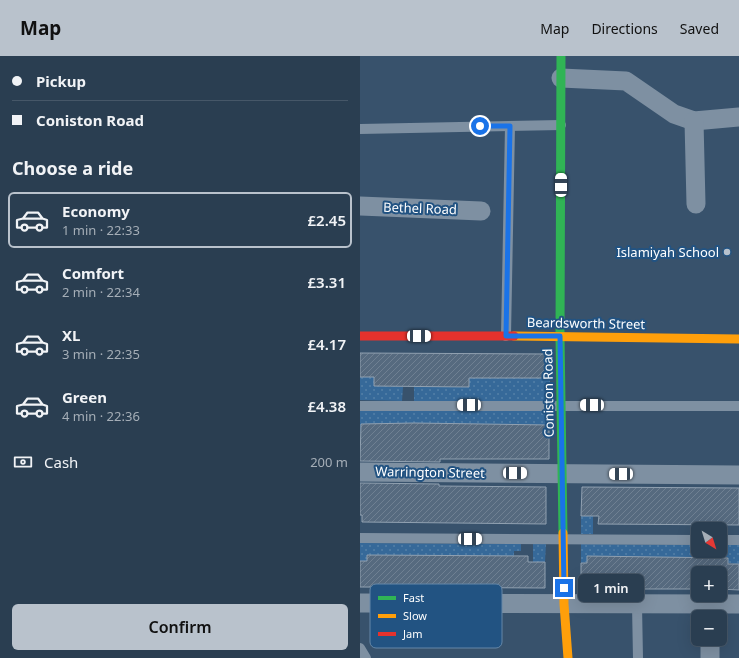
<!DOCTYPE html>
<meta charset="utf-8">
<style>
:root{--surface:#2a3e51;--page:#36495b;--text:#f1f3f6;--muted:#a5aeb7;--line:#465768;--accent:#b9c2cc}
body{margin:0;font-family:"Noto Sans",sans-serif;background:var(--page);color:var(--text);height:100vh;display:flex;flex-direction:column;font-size:15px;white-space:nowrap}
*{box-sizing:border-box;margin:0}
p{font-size:13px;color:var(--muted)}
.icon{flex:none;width:22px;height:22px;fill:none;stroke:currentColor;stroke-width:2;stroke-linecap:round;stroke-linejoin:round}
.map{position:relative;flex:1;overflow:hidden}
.sheet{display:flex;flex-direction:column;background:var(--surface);width:360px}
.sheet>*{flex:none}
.top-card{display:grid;align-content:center;height:88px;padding:0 12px;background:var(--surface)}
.needle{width:26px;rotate:142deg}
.buttons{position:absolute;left:331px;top:466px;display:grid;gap:8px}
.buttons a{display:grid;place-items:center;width:36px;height:36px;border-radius:6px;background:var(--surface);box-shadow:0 4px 16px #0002,0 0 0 1px var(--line);font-size:20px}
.end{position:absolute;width:18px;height:18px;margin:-9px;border:5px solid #1a73e8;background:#fff;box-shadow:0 0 0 2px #fff}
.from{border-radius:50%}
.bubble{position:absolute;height:28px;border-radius:6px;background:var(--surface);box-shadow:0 4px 16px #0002,0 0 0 1px var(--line);font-size:13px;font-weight:600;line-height:28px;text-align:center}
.car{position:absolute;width:12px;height:24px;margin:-12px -6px;border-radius:5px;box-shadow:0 0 3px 1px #0007;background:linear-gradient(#fff 24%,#345 0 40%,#fff 0 76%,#345 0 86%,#fff 0)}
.top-card b{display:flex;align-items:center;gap:14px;height:38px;font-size:15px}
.top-card b+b{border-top:1px solid var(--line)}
.top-card i{width:10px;height:10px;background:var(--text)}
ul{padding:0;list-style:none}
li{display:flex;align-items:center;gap:12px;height:56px;margin:0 8px 6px;padding:0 4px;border:2px solid transparent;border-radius:6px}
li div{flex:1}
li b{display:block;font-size:15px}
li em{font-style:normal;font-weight:600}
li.current{border-color:var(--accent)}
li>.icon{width:36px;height:36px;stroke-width:1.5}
h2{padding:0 12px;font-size:18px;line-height:48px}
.pay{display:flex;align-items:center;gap:10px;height:44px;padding:0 12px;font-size:15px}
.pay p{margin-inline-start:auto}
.cta{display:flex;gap:8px;margin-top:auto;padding:8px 12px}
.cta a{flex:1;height:46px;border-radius:6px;background:var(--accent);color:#111;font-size:16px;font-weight:600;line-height:46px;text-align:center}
header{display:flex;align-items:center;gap:24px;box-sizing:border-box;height:56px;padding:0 20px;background:var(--accent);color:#111}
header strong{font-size:19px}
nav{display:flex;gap:22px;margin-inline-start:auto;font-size:14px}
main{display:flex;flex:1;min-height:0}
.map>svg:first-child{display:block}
.garden{fill:url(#garden-dots)}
.building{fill:url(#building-hatch);stroke:#91a1b1}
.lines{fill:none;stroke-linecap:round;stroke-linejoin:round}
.lane{stroke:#7e90a2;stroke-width:10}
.street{stroke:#7e90a2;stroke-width:19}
.fast{stroke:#30b455;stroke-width:9}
.slow{stroke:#ff9f0a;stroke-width:9}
.jam{stroke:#e5322d;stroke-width:9}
.route{stroke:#1a73e8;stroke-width:5}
.poi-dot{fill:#b9c2cc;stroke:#225382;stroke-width:1.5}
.labels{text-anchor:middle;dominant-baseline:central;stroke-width:4;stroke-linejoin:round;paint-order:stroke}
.street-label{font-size:13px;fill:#fff;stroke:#225382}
.poi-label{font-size:13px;fill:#fff;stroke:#225382;text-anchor:end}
.key{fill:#225382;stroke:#6487a8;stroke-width:1}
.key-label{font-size:11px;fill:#fff}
</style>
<header>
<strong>Map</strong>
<nav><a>Map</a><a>Directions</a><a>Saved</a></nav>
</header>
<main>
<section class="sheet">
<div class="top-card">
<b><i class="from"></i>Pickup</b>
<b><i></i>Coniston Road</b>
</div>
<h2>Choose a ride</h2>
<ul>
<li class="current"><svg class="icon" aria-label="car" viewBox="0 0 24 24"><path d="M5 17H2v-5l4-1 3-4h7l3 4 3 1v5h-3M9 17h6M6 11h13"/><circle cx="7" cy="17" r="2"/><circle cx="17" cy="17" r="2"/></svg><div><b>Economy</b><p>1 min · 22:33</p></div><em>£2.45</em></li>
<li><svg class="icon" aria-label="car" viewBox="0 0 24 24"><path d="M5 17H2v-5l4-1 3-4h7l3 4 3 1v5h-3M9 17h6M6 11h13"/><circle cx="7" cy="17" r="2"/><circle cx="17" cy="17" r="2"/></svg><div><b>Comfort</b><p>2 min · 22:34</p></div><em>£3.31</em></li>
<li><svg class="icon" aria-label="car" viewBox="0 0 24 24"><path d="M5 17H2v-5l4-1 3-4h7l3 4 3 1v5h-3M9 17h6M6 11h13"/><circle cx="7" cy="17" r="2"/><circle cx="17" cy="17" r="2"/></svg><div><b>XL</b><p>3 min · 22:35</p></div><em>£4.17</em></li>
<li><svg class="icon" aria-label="car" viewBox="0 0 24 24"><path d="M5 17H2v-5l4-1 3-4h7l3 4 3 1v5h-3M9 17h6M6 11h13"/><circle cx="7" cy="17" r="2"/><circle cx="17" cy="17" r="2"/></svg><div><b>Green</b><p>4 min · 22:36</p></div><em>£4.38</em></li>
</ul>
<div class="pay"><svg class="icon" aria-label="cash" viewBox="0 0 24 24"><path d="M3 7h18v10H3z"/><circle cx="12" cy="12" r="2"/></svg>Cash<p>200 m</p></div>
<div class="cta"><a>Confirm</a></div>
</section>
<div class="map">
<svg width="379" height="602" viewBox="0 0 379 602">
<defs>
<pattern id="garden-dots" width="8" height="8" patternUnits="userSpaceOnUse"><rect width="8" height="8" fill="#366999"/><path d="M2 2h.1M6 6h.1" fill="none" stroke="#5480a8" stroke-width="1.8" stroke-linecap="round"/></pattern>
<pattern id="building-hatch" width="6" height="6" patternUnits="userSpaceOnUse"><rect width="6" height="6" fill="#566a7f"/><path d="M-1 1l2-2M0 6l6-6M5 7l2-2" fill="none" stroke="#6f8092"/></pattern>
</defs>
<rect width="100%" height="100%" fill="#38526c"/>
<g class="garden">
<path d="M 0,321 L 14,321 L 14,330 L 20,330 L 20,322 L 25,321 L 25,330 L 31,331 L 31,321 L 36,322 L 36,330 L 43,331 L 42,345 L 0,344 Z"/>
<path d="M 54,322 L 81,331 L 109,331 L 109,322 L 190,322 L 189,345 L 54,345 Z"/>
<path d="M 0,353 L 189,354 L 189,369 L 182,369 L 182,377 L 178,369 L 170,369 L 170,377 L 167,377 L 166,369 L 159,368 L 159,377 L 1,368 L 0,378 Z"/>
<rect x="221" y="460" width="12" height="18"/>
<path d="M 0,487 L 161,488 L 161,495 L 154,495 L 154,506 L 7,499 L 7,505 L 0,505 Z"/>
<path d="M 173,488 L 186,488 L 185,506 L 173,506 Z"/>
<path d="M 221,488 L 338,489 L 338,495 L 360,495 L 360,489 L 379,489 L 379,508 L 368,507 L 368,501 L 355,501 L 355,508 L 343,507 L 342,501 L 329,501 L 329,507 L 317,501 L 278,501 L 221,507 Z"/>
</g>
<g class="building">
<path d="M 0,297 L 188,298 L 188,322 L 109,322 L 109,331 L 14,330 L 14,321 L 0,321 Z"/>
<path d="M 54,367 L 189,369 L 189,403 L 80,403 L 80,406 L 0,405 L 1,368 Z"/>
<path d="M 0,427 L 79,428 L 79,430 L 186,431 L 186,468 L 2,466 L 2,459 L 0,459 Z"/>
<path d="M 222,431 L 379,432 L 379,469 L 238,468 L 239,460 L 221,460 Z"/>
<path d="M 7,499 L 168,500 L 168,506 L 185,506 L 185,532 L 0,531 L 0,505 L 7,505 Z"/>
<path d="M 227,500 L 368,502 L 368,508 L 379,508 L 379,534 L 360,533 L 360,517 L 338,517 L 338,533 L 221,533 L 221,507 L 227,507 Z"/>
</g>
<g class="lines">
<g class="lane">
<path d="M 0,73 L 201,69"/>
<path d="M 146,280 L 150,70"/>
<path d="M 0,350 L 379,350"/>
<path d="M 0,482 L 338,484"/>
<path d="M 360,484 L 379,484"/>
<path d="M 277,549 L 278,602"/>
<path d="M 0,592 L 6,602"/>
</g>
<g class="street">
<path d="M 201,22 L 266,25 L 314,58 L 334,65 L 379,61"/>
<path d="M 334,65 L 336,148"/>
<path d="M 0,150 L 121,155"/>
<path d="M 0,416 L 379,419"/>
<path d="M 0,547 L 379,548"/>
<path d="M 350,583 L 350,602"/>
</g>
<path class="fast" d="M 201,0 L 200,280 L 203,477"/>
<g class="slow">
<path d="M 154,280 L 379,283"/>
<path d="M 203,477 L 204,548 L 208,602"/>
</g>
<path class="jam" d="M 0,280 L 154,280"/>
</g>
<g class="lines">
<path class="route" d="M 120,70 L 150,70 L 146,280 L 200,280 L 204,532"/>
</g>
<circle class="poi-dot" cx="367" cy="196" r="4"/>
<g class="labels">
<g class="street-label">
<text transform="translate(60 152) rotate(2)">Bethel Road</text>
<text transform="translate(226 267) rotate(1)">Beardsworth Street</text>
<text transform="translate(188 337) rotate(-91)">Coniston Road</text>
<text transform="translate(70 416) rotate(1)">Warrington Street</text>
</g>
<g class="poi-label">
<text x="359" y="196">Islamiyah School</text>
</g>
</g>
<rect x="10" y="528" width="132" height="64" rx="6" class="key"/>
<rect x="18" y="540" width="18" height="4" fill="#30b455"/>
<rect x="18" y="558" width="18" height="4" fill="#ff9f0a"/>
<rect x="18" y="576" width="18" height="4" fill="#e5322d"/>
<g class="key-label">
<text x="43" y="546">Fast</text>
<text x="43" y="564">Slow</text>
<text x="43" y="582">Jam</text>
</g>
</svg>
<div class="buttons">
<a><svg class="needle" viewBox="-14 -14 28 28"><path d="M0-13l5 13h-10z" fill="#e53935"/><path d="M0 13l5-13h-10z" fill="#a5aeb7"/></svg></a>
<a>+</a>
<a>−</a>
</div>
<i class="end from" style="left:120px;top:70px"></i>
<i class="end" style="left:204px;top:532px"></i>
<div class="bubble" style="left:218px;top:518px;width:66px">1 min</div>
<i class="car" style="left:201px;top:129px;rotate:0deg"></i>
<i class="car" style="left:59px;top:280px;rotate:90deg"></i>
<i class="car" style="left:109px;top:349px;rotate:270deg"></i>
<i class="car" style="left:232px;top:349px;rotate:270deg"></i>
<i class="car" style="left:155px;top:417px;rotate:90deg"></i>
<i class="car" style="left:261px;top:418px;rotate:270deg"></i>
<i class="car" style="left:110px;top:483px;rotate:90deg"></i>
</div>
</main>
